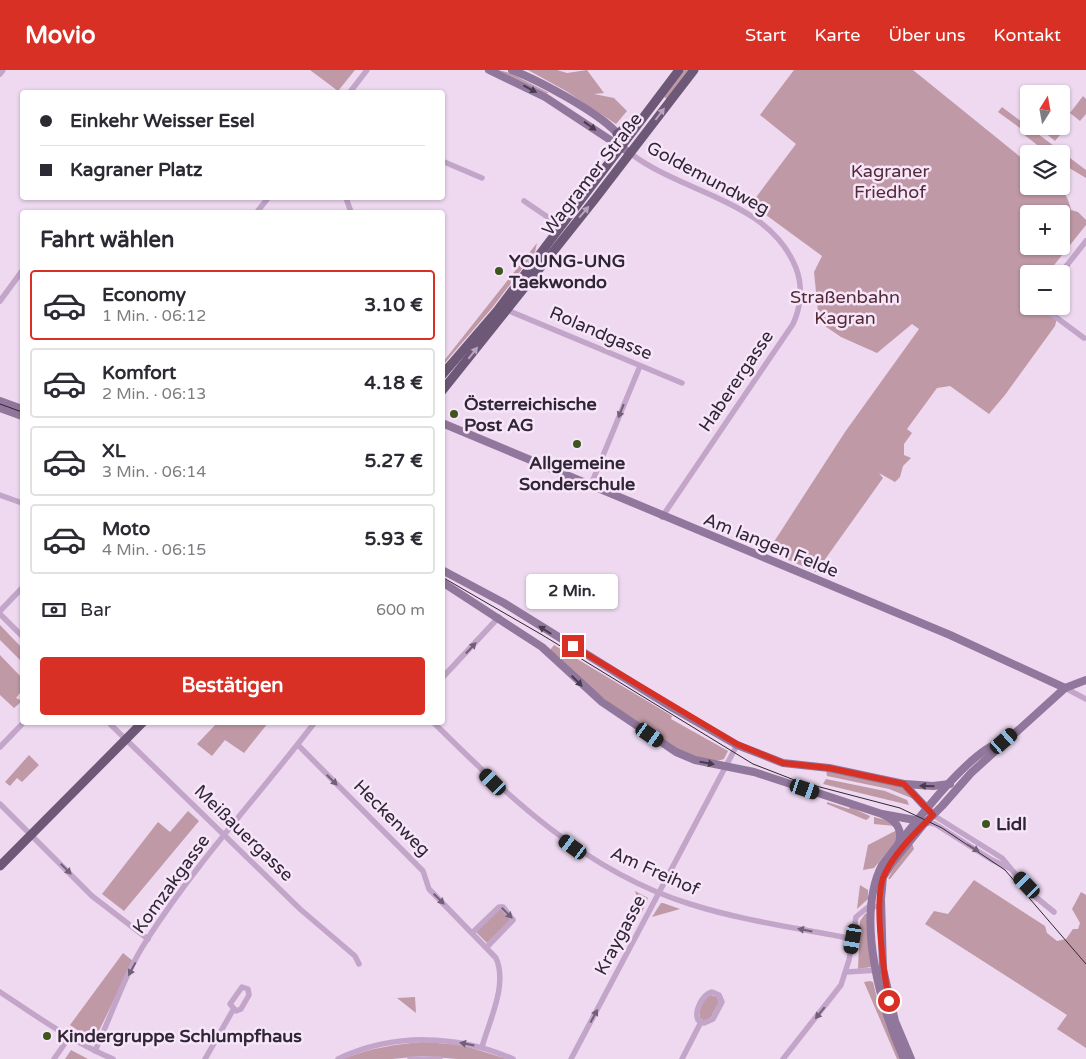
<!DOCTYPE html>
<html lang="de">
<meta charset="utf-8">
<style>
:root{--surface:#fff;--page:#f7f7f7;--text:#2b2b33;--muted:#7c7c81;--line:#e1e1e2;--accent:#d93025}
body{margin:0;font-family:"Varela Round",sans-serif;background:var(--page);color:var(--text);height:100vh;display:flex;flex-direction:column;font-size:19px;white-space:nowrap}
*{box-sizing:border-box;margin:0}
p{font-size:16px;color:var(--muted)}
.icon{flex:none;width:28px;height:28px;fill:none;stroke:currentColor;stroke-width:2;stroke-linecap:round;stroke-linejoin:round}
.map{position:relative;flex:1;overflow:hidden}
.panel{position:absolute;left:20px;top:140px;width:425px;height:515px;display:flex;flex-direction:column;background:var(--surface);border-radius:5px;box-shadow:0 1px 4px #0004}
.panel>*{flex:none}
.top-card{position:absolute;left:20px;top:20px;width:425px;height:110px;border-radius:5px;box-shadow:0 1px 4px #0004;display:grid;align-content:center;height:110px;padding:0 20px;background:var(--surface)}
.needle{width:32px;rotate:11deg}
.tools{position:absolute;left:1020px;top:15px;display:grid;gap:10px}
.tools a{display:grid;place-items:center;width:50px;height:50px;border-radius:5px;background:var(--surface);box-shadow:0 1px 4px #0004;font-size:25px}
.end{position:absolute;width:22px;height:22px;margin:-11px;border:6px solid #d93025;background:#fff;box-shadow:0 0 0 2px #fff}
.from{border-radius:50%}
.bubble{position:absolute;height:35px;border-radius:5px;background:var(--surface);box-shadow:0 1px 4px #0004;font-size:16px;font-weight:700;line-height:35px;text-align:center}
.car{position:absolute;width:15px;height:30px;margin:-15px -8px;border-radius:6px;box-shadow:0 0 4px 1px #0007;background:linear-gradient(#222 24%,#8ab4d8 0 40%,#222 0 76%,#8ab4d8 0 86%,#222 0)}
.top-card b{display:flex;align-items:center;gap:18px;height:48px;font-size:19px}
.top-card b+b{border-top:1px solid var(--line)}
.top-card i{width:12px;height:12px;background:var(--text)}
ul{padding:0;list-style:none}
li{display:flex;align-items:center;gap:15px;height:70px;margin:0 10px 8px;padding:0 10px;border:2px solid var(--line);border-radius:5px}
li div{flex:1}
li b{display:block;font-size:19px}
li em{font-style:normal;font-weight:700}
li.selected{border-color:var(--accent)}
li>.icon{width:45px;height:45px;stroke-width:1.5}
h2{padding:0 20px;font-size:22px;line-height:60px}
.pay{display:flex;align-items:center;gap:12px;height:55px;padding:0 20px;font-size:19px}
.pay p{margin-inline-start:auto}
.primary-button{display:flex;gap:10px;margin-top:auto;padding:10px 20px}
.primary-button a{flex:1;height:58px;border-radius:5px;background:var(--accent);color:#fff;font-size:20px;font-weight:700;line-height:58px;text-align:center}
header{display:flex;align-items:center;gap:30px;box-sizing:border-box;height:70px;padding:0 25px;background:var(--accent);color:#fff}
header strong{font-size:24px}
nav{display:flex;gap:28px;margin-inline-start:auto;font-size:18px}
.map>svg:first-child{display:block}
.green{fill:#c099a6;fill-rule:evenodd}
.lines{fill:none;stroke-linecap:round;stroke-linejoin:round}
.street{stroke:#c2a5c9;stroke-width:5.5}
.secondary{stroke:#91779c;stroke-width:8}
.primary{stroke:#6d5877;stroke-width:9}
.tram{stroke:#302635;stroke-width:1}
.oneway{fill:#483a4f}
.oneway2{fill:#b9a6be}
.oneway3{fill:#725f78}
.route{stroke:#d93025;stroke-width:6}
.poi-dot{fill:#3e551d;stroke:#f7e5f9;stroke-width:2}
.labels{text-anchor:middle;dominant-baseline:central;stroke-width:5;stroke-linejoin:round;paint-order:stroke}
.park-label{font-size:18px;fill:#532b36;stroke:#f7e5f9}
.street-label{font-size:18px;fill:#302635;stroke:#f7e5f9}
.poi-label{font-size:18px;font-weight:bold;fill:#302635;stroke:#f7e5f9;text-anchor:start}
</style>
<header>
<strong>Movio</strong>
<nav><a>Start</a><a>Karte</a><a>Über uns</a><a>Kontakt</a></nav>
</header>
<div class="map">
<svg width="1086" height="989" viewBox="0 0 1086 989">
<rect width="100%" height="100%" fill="#eed9f1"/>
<g class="green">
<path d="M 310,0 L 355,0 L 338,21 Z"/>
<path d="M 498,0 L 510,3 L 549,23 L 546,23 Z"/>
<path d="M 528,0 L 557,0 L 567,3 L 587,0 L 604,23 L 594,24 L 614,28 L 627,41 L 616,54 L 566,21 Z"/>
<path d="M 684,0 L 689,0 L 667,29 L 664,27 Z"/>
<path d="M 794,0 L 913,0 L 1029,94 L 1029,116 C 1053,116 1065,112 1071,140 L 1078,142 L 1086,150 L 1086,155 L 1047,204 L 1029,204 L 1029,236 L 1042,236 L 1057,248 L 1055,256 L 1005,325 L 989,344 L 950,316 L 937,318 L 907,359 L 912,363 L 904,374 L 904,385 L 911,388 L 903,396 L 900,407 L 895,412 L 879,403 L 883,408 L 816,502 L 768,481 L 845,362 L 919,259 L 912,254 L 877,283 L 841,267 L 819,252 L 814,202 L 822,186 L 751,134 L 796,74 L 760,45 ZM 1029,144 L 1061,144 L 1061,176 L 1029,176 Z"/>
<path d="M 1083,26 L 1086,29 L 1086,44 L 1080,51 L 1070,43 Z"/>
<path d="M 1002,37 L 1086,100 L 1086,108 L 1061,93 L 1061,84 L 1049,84 L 1023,64 L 1024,61 L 998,42 Z"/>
<path d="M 1061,47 L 1069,54 L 1055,71 L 1037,56 L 1061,56 Z"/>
<path d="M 537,173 L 535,182 L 492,238 L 443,295 L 443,292 Z"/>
<path d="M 0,555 L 22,578 L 22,592 L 0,570 Z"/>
<path d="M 554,575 L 672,646 L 671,649 L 728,681 L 724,689 C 681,704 580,608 550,580 Z"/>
<path d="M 0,585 L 22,608 L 22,625 L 20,623 L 16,628 L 22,631 L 14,638 L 0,625 Z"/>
<path d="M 217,653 L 217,652 L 268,653 L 244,683 L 225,670 L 212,686 L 197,674 Z"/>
<path d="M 29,685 L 39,695 L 22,712 L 17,708 L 10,716 L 5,712 Z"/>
<path d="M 826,700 L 859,705 L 904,718 L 914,729 L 889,719 L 827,706 Z"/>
<path d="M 826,709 L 885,721 L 907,730 L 909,735 L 823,714 Z"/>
<path d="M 827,732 L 849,739 L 850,737 L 870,746 L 869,748 L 866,750 L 827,734 Z"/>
<path d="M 188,741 L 199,751 L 124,841 L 102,824 L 158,752 L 170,762 Z"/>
<path d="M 874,747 L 886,750 L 895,756 L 874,754 Z"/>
<path d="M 897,760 L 897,770 L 874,798 L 863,800 L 868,775 Z"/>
<path d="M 912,773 L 914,779 L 890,809 L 888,809 L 896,793 Z"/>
<path d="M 974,810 L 1045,856 L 1047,863 L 1057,871 L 1066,869 L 1073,859 L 1078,859 L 1080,853 L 1072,839 L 1081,822 L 1086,825 L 1086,978 L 1057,959 L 1067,945 L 925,854 L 934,841 L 948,844 Z"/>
<path d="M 860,815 L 868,820 L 868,829 L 857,839 Z"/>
<path d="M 635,821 L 648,828 L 642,842 Z"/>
<path d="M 661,833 L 663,833 L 680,839 L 652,847 Z"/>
<path d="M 500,838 L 511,850 L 487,873 L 476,862 Z"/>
<path d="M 868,843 L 871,897 L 858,899 L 860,851 L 865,844 Z"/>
<path d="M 123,883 L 133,891 L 94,971 L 70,955 Z"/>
<path d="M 870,911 L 873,912 L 878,932 L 880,932 L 902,989 L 897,989 L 864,912 Z"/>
<path d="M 711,925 L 717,927 L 719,932 L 710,949 L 705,951 L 700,948 C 698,940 703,928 711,925 Z"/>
<path d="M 415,927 L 416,943 L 397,928 Z"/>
<path d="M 424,972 L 462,975 L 507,989 L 457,989 L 423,986 L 392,989 L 343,989 C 370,978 396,974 424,972 Z"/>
<path d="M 71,980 L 88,989 L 65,989 Z"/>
</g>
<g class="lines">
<g class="street">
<path d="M 0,4 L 3,0"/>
<path d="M 350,22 L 367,0"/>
<path d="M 630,83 C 683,124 769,130 796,198 C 803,216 801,237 793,254 L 662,447"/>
<path d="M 442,91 L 482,108"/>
<path d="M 346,128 L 351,142"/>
<path d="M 524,131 L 552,150 L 564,153"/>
<path d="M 257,142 L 268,128"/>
<path d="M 1060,204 L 1086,171"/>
<path d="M 0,231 L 22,201"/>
<path d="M 1041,236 L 1084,268"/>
<path d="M 507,240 L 682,313"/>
<path d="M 590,417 L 640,296"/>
<path d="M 0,425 L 22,433"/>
<path d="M 0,541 L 22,518"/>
<path d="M 0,544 L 22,566"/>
<path d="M 442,608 L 499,547"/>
<path d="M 1065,618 L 1086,629"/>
<path d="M 108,652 L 300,839 L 355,886 L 359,894"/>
<path d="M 433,652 C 509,727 586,802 690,834 C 743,851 799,858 853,869"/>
<path d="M 298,675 L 423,801 L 429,819 L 496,888 C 508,915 489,951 482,977"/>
<path d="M 0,677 L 24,652"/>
<path d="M 0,734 L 92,826 L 148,869"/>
<path d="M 933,745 L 1002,788 L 1032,824 L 1054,842"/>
<path d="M 926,752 L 935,754 L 992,790 L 1009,798"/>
<path d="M 472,863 L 499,837 L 503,837 L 513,850 L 487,877"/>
<path d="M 846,902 L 879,900"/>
<path d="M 242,917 L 248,919 L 249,925 L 241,939 L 236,941 L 230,934 Z"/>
<path d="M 0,922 C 36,946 73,972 113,989"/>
<path d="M 712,922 L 719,925 L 722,932 L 713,949 L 704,953 L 698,950 C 694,941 702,925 712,922 Z"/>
<path d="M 95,981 C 112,944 125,903 148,868 C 197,792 260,724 315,652"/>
<path d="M 54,989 L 70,966"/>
<path d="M 205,989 L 233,940"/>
<path d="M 338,989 C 393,963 457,964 513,989"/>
<path d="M 410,989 L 440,989"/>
<path d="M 571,989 L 737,675"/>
<path d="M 682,989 L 701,952"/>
<path d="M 783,989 L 841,915 L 849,890 L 856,847 L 868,837 L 881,836"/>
</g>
<g class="secondary">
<path d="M 489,0 L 545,27 L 630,83"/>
<path d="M 512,0 C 540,11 596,41 616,62 C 619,66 621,72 622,77"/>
<path d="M 0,331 L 22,339"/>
<path d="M 0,338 L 22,346"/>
<path d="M 442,353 L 950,565 L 1065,618"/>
<path d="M 442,500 L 504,533 L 673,638 L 737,675 L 783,693 L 829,698 L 904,714 L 933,745"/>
<path d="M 442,512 L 542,577 L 602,632 L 676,682 L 695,690 L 754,702 L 882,744 L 926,752"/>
<path d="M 905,714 L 933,716 L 950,714"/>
<path d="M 884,745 C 896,751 903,759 899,773"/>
<path d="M 904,989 C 881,938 855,848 882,795 C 906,765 968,679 1004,671"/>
<path d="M 911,989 L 895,951 L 883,899 L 881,829 L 883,807 L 892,793 L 923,755 L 942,736 L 971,703 L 1065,618 L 1086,610"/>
</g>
<g class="primary">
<path d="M 617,64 L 633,52 L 641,50"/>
<path d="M 442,305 L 497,241 L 679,0"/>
<path d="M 442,321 L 595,129 L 694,0"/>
<path d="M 0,796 L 143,652"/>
</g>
<g class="tram">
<path d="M 0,334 L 22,342"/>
<path d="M 442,507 L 544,566 L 753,694 L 797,711 L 900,738 L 942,758 L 1005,800 L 1086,894"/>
</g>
</g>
<defs><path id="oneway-solid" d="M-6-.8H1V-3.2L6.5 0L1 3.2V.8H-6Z" transform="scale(1.25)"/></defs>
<g class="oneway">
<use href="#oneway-solid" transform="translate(530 19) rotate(28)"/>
<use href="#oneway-solid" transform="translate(590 56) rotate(36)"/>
<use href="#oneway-solid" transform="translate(545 560) rotate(-148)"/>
<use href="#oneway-solid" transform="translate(577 611) rotate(45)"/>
<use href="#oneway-solid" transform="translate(707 693) rotate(10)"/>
<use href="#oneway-solid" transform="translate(927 716) rotate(-178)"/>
</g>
<g class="oneway2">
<use href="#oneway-solid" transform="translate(660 44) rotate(-53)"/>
<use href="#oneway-solid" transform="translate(584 142) rotate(-49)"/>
<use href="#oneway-solid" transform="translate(473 283) rotate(-52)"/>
</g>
<g class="oneway3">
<use href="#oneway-solid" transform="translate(621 341) rotate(112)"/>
<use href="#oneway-solid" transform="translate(471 578) rotate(-47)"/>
<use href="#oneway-solid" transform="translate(332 710) rotate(45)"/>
<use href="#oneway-solid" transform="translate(973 778) rotate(32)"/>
<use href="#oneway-solid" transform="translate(66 799) rotate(45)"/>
<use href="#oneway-solid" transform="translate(439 829) rotate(45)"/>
<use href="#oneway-solid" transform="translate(507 843) rotate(45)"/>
<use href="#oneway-solid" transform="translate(805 860) rotate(-169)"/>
<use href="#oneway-solid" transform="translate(132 899) rotate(118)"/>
<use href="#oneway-solid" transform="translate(820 943) rotate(129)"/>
<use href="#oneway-solid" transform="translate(594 946) rotate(-62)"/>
<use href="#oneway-solid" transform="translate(467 974) rotate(-169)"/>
</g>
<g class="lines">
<path class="route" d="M 573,576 L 737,674 L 783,693 L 829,698 L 904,714 L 933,745 C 916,762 892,785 883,808 C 874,833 884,904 889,931"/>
</g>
<g class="poi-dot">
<circle cx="499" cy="201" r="5"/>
<circle cx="454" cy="344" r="5"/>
<circle cx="577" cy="374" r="5"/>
<circle cx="986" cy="754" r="5"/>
<circle cx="47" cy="966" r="5"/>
</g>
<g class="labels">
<g class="park-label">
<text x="890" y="101">Kagraner<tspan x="890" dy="21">Friedhof</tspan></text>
<text x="845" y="227">Straßenbahn<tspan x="845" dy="21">Kagran</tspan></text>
</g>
<g class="street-label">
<text transform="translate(592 104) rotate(-52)">Wagramer Straße</text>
<text transform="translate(708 108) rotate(28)">Goldemundweg</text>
<text transform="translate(601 263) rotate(23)">Rolandgasse</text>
<text transform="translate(736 311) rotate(-56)">Haberergasse</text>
<text transform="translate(771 475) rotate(22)">Am langen Felde</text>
<text transform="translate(392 748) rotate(45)">Heckenweg</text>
<text transform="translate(244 763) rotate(44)">Meißauergasse</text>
<text transform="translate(655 801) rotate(24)">Am Freihof</text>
<text transform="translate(171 814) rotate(-54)">Komzakgasse</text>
<text transform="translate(620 865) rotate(-62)">Kraygasse</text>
</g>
<g class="poi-label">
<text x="509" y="191">YOUNG-UNG<tspan x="509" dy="21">Taekwondo</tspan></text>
<text x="464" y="334">Österreichische<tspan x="464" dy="21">Post AG</tspan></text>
<text x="577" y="393" text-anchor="middle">Allgemeine<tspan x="577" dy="21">Sonderschule</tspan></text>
<text x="996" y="754">Lidl</text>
<text x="57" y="966">Kindergruppe Schlumpfhaus</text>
</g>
</g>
</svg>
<div class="tools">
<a><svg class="needle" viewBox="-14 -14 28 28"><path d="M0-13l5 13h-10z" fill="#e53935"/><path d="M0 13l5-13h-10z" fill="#7c7c81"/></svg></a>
<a><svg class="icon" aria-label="layers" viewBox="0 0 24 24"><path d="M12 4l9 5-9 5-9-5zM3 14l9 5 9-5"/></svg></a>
<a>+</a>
<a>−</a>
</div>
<i class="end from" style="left:889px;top:931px"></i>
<i class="end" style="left:573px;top:576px"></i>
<div class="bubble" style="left:526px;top:504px;width:92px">2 Min.</div>
<i class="car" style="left:650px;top:665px;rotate:125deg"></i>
<i class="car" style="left:1004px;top:671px;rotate:49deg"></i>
<i class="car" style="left:493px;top:712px;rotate:315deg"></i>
<i class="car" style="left:805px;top:719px;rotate:109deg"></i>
<i class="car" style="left:573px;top:777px;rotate:306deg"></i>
<i class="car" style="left:1027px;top:815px;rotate:316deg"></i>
<i class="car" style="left:853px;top:869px;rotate:190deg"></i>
<div class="top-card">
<b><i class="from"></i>Einkehr Weisser Esel</b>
<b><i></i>Kagraner Platz</b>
</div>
<section class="panel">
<h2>Fahrt wählen</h2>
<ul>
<li class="selected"><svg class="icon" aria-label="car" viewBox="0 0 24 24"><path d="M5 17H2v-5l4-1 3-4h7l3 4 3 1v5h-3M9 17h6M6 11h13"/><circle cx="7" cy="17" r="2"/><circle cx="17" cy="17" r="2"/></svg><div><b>Economy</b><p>1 Min. · 06:12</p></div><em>3.10 €</em></li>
<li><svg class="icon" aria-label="car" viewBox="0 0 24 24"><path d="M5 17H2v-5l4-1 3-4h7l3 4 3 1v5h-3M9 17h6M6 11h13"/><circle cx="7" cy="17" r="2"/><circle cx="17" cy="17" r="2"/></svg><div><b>Komfort</b><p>2 Min. · 06:13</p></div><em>4.18 €</em></li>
<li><svg class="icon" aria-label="car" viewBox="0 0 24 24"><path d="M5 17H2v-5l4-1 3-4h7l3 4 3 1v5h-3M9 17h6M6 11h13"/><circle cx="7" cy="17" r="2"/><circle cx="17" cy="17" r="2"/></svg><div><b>XL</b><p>3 Min. · 06:14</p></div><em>5.27 €</em></li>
<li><svg class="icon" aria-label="car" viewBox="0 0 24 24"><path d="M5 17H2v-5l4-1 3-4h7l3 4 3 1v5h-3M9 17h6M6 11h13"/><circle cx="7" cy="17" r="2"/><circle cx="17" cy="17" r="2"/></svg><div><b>Moto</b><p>4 Min. · 06:15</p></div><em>5.93 €</em></li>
</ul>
<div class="pay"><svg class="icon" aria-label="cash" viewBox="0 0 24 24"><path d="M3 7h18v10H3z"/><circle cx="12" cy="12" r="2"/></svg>Bar<p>600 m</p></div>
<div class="primary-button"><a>Bestätigen</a></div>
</section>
</div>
